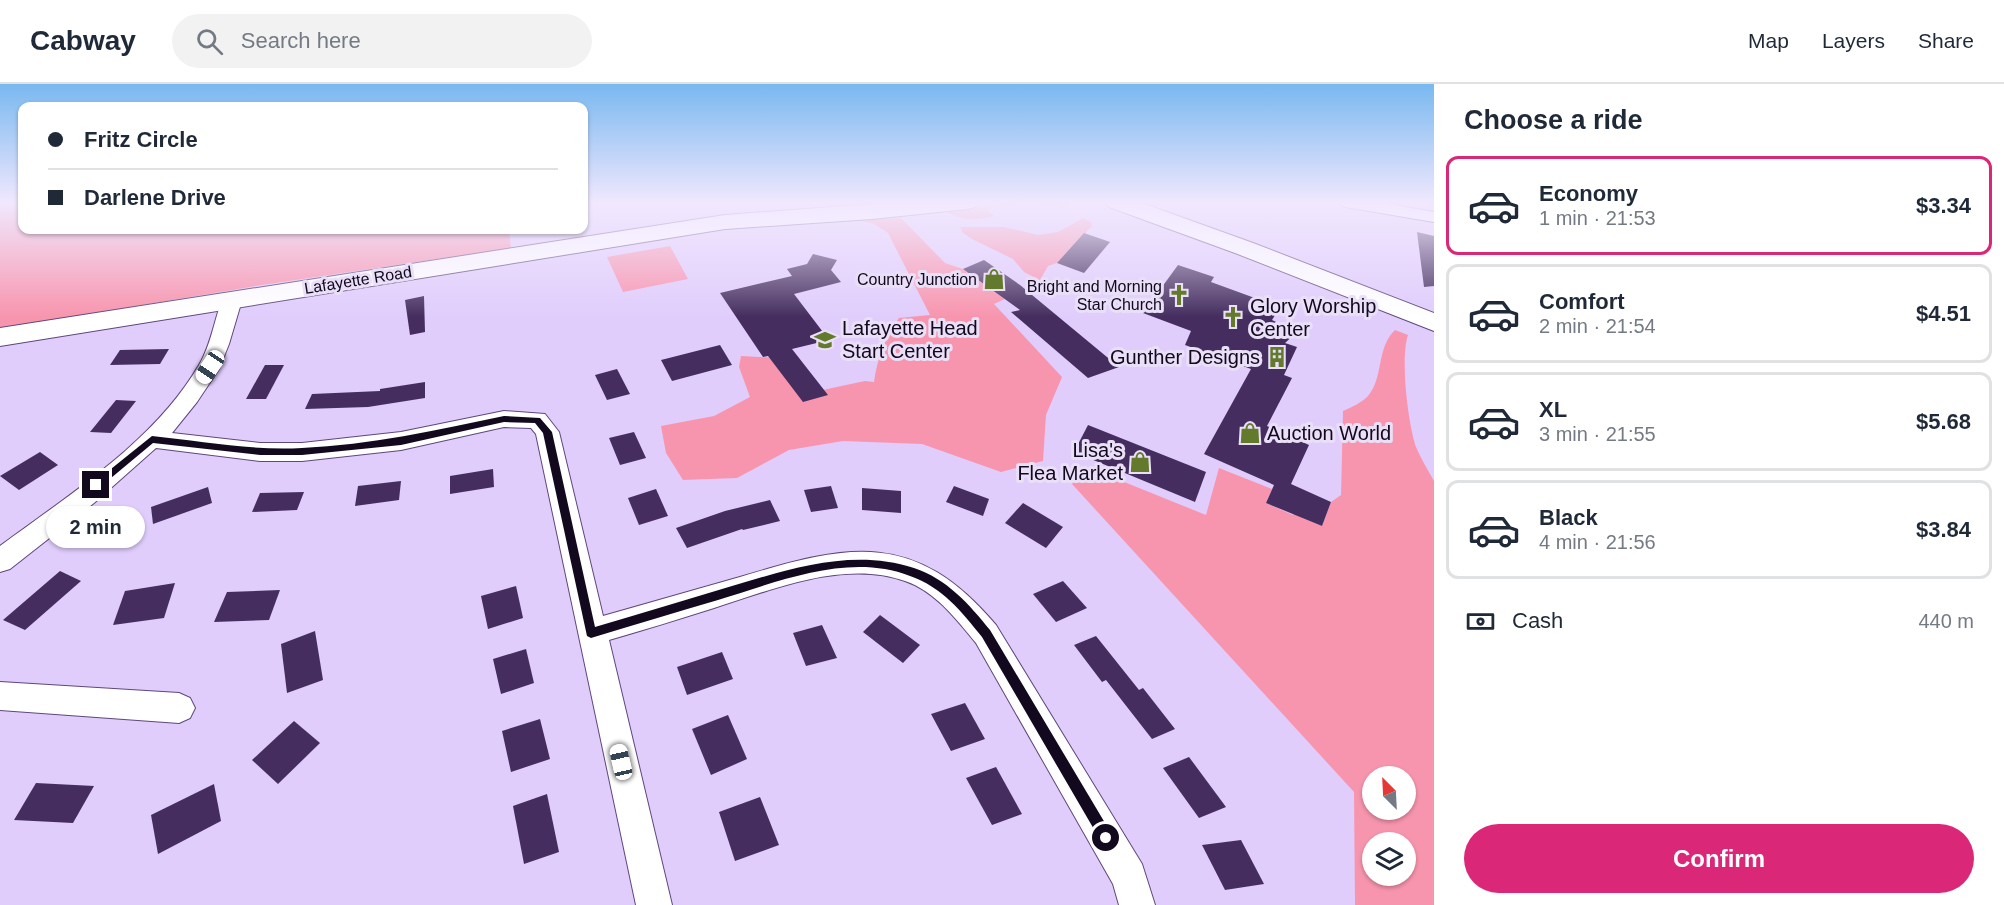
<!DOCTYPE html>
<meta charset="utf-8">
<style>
:root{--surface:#fff;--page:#f2f2f3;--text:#1f2937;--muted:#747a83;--line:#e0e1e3;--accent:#db2777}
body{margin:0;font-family:Arial,sans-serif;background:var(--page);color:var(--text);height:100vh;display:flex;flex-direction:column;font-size:22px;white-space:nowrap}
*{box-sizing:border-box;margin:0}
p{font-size:20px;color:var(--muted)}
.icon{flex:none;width:33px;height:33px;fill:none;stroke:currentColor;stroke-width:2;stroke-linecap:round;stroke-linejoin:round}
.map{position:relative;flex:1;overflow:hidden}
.details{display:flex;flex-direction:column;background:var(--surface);width:570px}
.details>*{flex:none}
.top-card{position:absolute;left:18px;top:18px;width:570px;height:132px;border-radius:12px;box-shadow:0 2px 4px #0004;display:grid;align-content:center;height:132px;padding:0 30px;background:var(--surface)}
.needle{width:39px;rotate:336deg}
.fabs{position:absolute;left:1362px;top:682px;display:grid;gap:12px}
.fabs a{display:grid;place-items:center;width:54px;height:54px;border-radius:50%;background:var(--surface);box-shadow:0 2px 4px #0004;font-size:30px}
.end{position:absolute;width:27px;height:27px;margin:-14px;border:8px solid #13091e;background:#fff;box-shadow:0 0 0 3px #fff}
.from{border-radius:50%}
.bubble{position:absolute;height:42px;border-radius:21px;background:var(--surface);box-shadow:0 2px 4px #0004;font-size:20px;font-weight:800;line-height:42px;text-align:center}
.car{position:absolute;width:18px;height:36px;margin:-18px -9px;border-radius:8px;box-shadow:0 0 4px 2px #0007;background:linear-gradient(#fff 24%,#345 0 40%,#fff 0 76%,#345 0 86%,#fff 0)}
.top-card b{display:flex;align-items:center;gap:21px;height:57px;font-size:22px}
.top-card b+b{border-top:2px solid var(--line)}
.top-card i{width:15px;height:15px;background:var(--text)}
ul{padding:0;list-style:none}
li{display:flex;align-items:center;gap:18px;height:99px;margin:0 12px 9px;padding:0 18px;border:3px solid var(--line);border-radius:12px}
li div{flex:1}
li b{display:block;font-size:22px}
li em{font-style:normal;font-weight:800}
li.on{border-color:var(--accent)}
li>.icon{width:54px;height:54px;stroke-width:1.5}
h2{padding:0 30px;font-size:27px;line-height:72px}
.pay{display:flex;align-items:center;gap:15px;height:66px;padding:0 30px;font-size:22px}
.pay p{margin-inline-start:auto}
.action{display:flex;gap:12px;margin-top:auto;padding:12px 30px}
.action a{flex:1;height:69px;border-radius:36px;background:var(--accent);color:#fff;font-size:24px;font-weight:800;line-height:69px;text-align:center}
header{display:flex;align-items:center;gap:36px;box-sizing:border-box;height:84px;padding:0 30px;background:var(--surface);border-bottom:2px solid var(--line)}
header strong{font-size:28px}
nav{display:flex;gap:33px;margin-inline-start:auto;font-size:21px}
.search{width:420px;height:54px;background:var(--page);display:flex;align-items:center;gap:15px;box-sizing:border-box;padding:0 21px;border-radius:33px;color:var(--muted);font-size:22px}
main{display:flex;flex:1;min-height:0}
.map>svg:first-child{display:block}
.green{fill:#f895ae;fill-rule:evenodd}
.building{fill:#452e5f}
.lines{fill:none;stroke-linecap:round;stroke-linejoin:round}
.minor-casing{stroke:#5e477a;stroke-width:2}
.major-casing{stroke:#5e477a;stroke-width:2}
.highway-casing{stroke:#5e477a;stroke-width:2}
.minor{fill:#fff;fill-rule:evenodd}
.major{fill:#fff;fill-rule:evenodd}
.highway{fill:#fff;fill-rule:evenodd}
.route{fill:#13091e}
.labels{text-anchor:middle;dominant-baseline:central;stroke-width:6;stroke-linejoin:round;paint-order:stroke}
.far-poi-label{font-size:16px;fill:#13091e;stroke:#e9dff7;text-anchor:end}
.far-street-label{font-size:16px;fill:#13091e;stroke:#e9dff7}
.poi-label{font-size:20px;fill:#13091e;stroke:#e9dff7;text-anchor:start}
</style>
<header>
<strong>Cabway</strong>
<div class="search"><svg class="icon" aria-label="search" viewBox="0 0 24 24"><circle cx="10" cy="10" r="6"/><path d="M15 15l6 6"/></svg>Search here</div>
<nav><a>Map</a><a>Layers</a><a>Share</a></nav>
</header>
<main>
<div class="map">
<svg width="1434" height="821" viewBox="0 0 1434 821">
<rect width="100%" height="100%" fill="#e0cdfc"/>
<g class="green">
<path d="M 0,118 L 22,118 L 22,146 L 509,146 L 511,164 L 262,201 L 0,245 Z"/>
<path d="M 1012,118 L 1067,118 L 1071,119 L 1063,124 C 1037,116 1013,120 987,125 L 994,132 C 981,136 959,137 948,128 Z"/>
<path d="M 901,134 L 945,179 L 963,185 L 1005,215 L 994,220 L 1062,293 L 1046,331 L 1043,377 L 1001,388 L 922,360 L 843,357 L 789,366 L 737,394 L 683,396 L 666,369 L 661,342 L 714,332 L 750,313 L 739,283 L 741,272 L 781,274 L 813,308 L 865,297 L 874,298 C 877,275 886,252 899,234 L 930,231 L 888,149 L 874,140 L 859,136 Z"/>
<path d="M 1083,134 L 1091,138 L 1092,142 L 1057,179 L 1048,182 L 1040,196 L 1024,188 L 1013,175 L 972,155 L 963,149 L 960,143 L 1004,143 L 1038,151 L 1058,148 Z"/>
<path d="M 670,162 L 688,195 L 623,208 L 607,173 Z"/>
<path d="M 1395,246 L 1408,251 C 1400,275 1408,339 1416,363 C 1421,375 1428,386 1434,397 L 1434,821 L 1355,821 L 1354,708 L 1072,400 L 1087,383 L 1206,431 L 1219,384 L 1272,405 L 1266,419 L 1293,431 L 1297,422 L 1303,434 L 1322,442 L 1331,418 L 1341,411 L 1343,327 C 1352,323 1361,319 1368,312 C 1384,293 1376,264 1395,246 ZM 1372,693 L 1406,693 L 1406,726 L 1372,726 ZM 1372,759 L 1406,759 L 1406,792 L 1372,792 Z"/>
</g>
<g class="building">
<path d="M 1417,148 L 1434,152 L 1434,202 L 1424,203 Z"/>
<path d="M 1084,149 L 1110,158 L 1084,189 L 1057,179 Z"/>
<path d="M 813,170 L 837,176 L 831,186 L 841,198 L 794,210 L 829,256 L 792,265 L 828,311 L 803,318 L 768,272 L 763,273 L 720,209 L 792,192 L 787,185 L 807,180 Z"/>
<path d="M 984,176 L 1020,201 L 1119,283 L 1088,294 L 1011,228 L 1020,226 L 963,185 Z"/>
<path d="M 1178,181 L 1214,193 L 1211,198 L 1263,217 L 1260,222 L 1277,228 L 1272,236 L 1297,248 L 1285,259 L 1297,263 L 1284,291 L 1292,294 L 1267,342 L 1309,361 L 1291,400 L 1331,418 L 1322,442 L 1266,419 L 1274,401 L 1204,370 L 1251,285 L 1185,261 L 1191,247 L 1143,229 Z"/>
<path d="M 424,212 L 425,248 L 410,251 L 405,216 Z"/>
<path d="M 720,261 L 732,281 L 672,297 L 661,276 Z"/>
<path d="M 169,265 L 160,280 L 110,281 L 120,266 Z"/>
<path d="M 265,281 L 284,281 L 266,315 L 246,315 Z"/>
<path d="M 617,285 L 630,310 L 607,316 L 595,291 Z"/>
<path d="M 425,298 L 425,314 L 368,323 L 305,325 L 312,310 L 380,307 L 380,305 Z"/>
<path d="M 116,316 L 136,317 L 111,349 L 90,348 Z"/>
<path d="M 1088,341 L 1206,388 L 1195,418 L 1074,368 Z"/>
<path d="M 634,348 L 646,374 L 620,381 L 609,354 Z"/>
<path d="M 40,368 L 58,381 L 19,406 L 0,392 Z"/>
<path d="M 493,385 L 494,403 L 450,410 L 450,392 Z"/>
<path d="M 401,397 L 399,416 L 355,422 L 358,402 Z"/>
<path d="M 831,402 L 838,424 L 811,428 L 804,406 Z"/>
<path d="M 954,402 L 989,415 L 983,432 L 946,418 Z"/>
<path d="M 208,403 L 212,419 L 153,440 L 151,423 Z"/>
<path d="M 862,404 L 901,407 L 901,429 L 862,426 Z"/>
<path d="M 656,405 L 668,432 L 639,441 L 628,414 Z"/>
<path d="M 304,408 L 297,426 L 252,428 L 260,409 Z"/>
<path d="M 770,416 L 780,437 L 743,446 L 742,445 L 687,464 L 676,444 L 725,427 Z"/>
<path d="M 1023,419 L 1063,443 L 1046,464 L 1005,439 Z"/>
<path d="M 60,487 L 81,497 L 25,546 L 3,536 Z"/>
<path d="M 1063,497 L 1087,524 L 1056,538 L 1033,510 Z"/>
<path d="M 175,499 L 164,534 L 113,541 L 125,507 Z"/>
<path d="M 516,502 L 523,534 L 488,545 L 481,512 Z"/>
<path d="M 280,506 L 269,536 L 214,538 L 227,508 Z"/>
<path d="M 880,531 L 920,561 L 903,579 L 863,548 Z"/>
<path d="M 822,541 L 837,574 L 806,582 L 793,549 Z"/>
<path d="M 315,547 L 323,596 L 287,609 L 281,560 Z"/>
<path d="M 1096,552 L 1139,606 L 1143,604 L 1175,645 L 1152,655 L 1106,596 L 1102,598 L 1074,561 Z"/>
<path d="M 526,565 L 534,599 L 501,610 L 493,575 Z"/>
<path d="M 722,568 L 733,595 L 687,611 L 677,583 Z"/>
<path d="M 965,619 L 985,655 L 951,667 L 931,630 Z"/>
<path d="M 728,631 L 747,675 L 711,691 L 692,645 Z"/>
<path d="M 540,635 L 550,675 L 511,688 L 502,647 Z"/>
<path d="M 294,637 L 320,659 L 278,700 L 252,676 Z"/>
<path d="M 1189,673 L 1226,723 L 1199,734 L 1163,684 Z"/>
<path d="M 996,683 L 1022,730 L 992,741 L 966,694 Z"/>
<path d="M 36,699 L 94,702 L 73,739 L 14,736 Z"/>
<path d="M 214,700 L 221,737 L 158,770 L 151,731 Z"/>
<path d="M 547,710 L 559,768 L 524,780 L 513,722 Z"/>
<path d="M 760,713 L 779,761 L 735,777 L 719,728 Z"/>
<path d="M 1241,756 L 1264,800 L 1225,806 L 1202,761 Z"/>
</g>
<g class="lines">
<defs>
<g id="minor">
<path d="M 1336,118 L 1378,118 L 1434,128 L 1434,138 L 1345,123 Z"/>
<path d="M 232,210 L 239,212 L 242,216 L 229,260 L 219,285 L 197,318 L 172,349 L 260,359 L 302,359 L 401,348 L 504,327 L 545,330 L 559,348 L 603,532 C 649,519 694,506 740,493 C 849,460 915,445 996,541 L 1142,780 L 1155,821 L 1119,821 L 1113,800 L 976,559 C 956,535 935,507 905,497 C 844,475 771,506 714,524 C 679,535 644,546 609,556 L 672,821 L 636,821 L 536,350 L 531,344 L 504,343 L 401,366 L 302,377 L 260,377 L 156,364 L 94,419 L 10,485 L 0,488 L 0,462 C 70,410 154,358 199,281 C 211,261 214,237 222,216 L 225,212 Z"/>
<path d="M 0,598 L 179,609 L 190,614 L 195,624 L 190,634 L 179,639 L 0,626 Z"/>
</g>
<path id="major" d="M 900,118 L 978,118 L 975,123 L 967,125 L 872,135 L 725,145 L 0,262 L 0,244 L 725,131 Z"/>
<g id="highway">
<path d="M 972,118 C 967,126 961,126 952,124 L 949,119 Z"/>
<path d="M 1106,118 L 1139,118 L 1253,159 L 1434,229 L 1434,247 L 1235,169 L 1109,123 Z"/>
</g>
</defs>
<use href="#minor" class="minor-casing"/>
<use href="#major" class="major-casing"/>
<use href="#highway" class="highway-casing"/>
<use href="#minor" class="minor"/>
<use href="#major" class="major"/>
<use href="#highway" class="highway"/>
</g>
<linearGradient id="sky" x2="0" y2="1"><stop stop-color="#79b8f0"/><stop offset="0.51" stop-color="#f1e8fe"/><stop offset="1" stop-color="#f1e8fe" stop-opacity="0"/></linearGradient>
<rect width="1434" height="233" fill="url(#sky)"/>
<path class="route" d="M 504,332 L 540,334 L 552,348 L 595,543 C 638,530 680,518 722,505 C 784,487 849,463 914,484 C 947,495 969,520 990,546 L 1111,749 L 1113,754 L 1111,759 L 1106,761 L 1102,759 L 982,553 C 962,528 942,503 910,492 C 848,468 778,498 718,516 C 676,528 634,541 591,554 L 587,552 L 543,349 L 535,339 L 504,338 L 401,361 L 302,371 L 260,371 L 153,359 L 99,404 L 96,405 L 91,401 L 152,352 C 201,357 252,367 302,364 C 370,361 437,346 504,332 Z"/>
<defs>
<symbol id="shop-bare" viewBox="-9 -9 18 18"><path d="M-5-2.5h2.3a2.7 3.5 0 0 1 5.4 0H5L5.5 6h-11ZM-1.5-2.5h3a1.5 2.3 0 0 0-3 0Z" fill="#637a2c" stroke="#e9dff7" stroke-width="2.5" paint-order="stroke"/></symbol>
<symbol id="church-bare" viewBox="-9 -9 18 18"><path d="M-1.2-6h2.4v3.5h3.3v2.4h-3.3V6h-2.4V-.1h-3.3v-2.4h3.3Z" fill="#637a2c" stroke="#e9dff7" stroke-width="2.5" paint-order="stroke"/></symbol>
<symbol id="school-bare" viewBox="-9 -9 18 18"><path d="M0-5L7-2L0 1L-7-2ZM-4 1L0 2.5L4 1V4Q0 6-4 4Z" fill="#637a2c" stroke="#e9dff7" stroke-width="2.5" paint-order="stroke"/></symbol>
<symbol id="building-bare" viewBox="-9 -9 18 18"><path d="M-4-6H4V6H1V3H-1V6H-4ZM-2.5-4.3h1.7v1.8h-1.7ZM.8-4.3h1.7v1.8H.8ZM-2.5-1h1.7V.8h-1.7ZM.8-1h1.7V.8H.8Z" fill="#637a2c" stroke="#e9dff7" stroke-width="2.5" paint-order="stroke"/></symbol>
</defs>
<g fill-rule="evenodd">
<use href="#shop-bare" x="979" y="180" width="30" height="30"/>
<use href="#church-bare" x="1164" y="196" width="30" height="30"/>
<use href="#church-bare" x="1218" y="218" width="30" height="30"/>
<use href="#school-bare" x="810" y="241" width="30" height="30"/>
<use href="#building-bare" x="1262" y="258" width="30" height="30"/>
<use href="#shop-bare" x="1235" y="334" width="30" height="30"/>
<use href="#shop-bare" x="1125" y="363" width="30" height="30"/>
</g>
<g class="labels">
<g class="far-poi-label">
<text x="977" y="195">Country Junction</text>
<text x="1162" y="202">Bright and Morning<tspan x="1162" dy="18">Star Church</tspan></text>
</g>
<g class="far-street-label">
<text transform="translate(358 196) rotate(-9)">Lafayette Road</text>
</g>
<g class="poi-label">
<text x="1250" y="222">Glory Worship<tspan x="1250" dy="23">Center</tspan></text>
<text x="842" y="244">Lafayette Head<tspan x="842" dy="23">Start Center</tspan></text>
<text x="1260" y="273" text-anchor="end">Gunther Designs</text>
<text x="1267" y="349">Auction World</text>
<text x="1123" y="366" text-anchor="end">Lisa's<tspan x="1123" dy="23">Flea Market</tspan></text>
</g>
</g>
</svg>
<div class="fabs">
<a><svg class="needle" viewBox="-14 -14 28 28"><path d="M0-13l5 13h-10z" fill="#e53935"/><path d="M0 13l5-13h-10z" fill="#747a83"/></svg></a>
<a><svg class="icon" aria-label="layers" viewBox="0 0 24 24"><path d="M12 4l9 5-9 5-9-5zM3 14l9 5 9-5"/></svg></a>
</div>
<i class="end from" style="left:1106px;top:754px"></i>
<i class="end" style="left:96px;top:401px"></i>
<div class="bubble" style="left:46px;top:422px;width:99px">2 min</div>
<i class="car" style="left:210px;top:283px;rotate:214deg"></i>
<i class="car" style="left:621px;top:678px;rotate:347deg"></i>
<div class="top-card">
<b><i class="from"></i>Fritz Circle</b>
<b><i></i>Darlene Drive</b>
</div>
</div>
<section class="details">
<h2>Choose a ride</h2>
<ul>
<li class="on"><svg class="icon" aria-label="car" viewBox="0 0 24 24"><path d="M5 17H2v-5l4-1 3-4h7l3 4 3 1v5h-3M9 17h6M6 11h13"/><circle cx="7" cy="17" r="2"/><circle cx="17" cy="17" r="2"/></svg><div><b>Economy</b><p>1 min · 21:53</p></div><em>$3.34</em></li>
<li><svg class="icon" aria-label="car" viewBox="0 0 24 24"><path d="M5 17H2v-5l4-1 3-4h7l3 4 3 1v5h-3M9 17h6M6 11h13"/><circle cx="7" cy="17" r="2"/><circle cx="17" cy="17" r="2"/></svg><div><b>Comfort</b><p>2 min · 21:54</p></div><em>$4.51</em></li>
<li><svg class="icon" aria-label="car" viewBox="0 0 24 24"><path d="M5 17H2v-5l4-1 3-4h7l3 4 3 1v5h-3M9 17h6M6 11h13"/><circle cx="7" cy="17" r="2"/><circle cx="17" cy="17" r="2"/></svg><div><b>XL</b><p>3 min · 21:55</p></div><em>$5.68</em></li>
<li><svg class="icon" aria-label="car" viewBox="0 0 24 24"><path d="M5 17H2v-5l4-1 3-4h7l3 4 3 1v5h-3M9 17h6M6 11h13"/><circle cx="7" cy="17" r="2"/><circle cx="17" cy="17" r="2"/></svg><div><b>Black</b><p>4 min · 21:56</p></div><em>$3.84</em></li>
</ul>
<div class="pay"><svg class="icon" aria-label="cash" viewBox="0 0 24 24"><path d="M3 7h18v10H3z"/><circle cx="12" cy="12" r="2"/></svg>Cash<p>440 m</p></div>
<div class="action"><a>Confirm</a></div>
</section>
</main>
